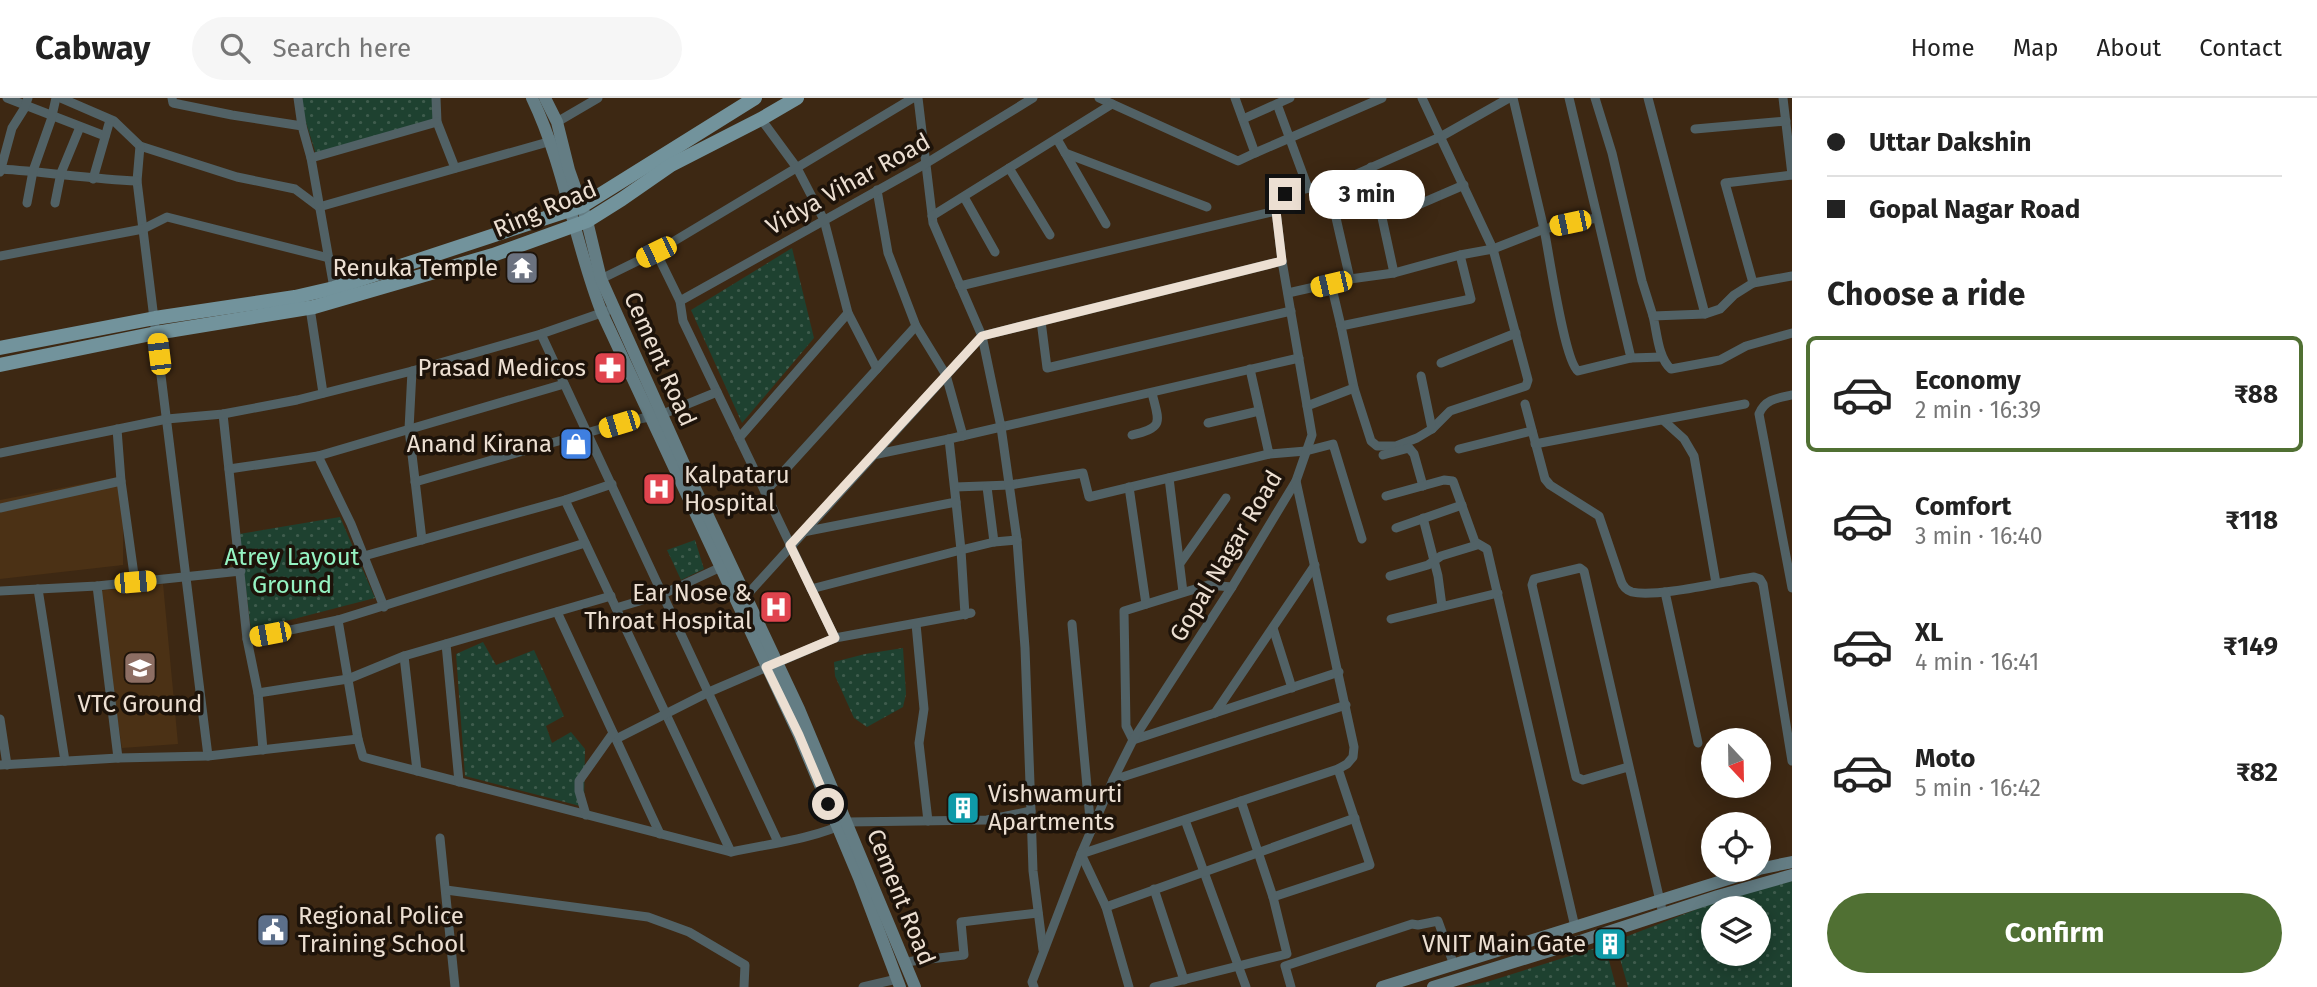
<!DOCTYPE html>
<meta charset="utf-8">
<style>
:root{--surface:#fff;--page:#f6f6f6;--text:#222;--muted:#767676;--line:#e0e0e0;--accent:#507033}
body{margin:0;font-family:"Fira Sans",sans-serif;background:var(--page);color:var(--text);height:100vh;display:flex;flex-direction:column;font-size:26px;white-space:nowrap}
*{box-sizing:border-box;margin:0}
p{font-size:23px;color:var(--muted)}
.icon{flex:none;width:38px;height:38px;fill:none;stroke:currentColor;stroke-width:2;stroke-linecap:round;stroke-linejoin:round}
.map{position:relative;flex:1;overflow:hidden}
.side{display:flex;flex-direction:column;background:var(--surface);width:525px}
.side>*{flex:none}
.hud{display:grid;align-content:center;height:154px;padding:0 35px;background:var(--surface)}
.needle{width:46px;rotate:158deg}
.controls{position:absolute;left:1701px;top:630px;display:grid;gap:14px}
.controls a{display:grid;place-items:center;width:70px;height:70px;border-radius:50%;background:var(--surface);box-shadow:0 4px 18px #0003;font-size:35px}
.end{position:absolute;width:32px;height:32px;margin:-16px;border:9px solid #ecdfd2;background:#111;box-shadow:0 0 0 4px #111}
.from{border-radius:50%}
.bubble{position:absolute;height:49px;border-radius:24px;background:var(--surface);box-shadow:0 4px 18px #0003;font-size:23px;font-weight:700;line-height:49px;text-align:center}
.car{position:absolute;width:21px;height:42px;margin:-21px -10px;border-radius:9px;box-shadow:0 0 5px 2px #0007;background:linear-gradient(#f5c518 24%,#345 0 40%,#f5c518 0 76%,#345 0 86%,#f5c518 0)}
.hud b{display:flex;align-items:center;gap:24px;height:66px;font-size:26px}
.hud b+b{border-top:2px solid var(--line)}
.hud i{width:18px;height:18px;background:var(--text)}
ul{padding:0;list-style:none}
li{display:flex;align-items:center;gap:21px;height:116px;margin:0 14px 10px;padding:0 21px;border:4px solid transparent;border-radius:10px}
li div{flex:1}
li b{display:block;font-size:26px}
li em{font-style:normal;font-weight:700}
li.active{border-color:var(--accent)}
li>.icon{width:63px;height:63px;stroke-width:1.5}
h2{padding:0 35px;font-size:32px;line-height:84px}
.primary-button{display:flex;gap:14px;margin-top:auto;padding:14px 35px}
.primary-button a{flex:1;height:80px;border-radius:42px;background:var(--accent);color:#fff;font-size:28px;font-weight:700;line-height:80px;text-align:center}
header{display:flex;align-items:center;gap:42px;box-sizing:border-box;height:98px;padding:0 35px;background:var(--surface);border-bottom:2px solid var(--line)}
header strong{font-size:33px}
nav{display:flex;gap:38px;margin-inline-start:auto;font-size:24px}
.search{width:490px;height:63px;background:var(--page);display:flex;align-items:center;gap:18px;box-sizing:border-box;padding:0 24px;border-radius:38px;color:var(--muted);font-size:26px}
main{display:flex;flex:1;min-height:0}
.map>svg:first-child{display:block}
.built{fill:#4b3115}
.park{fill:url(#park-dots);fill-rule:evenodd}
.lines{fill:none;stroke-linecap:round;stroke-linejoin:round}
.street{stroke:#516165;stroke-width:9}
.secondary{stroke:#647d84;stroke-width:12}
.primary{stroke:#72939c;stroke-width:14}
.route{stroke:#ecdfd2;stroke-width:9}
.labels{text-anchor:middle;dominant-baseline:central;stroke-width:7;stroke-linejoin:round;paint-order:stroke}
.street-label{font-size:24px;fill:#ecdfd2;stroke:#1d130a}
.poi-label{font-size:24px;fill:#ecdfd2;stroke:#1d130a;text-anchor:end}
.park-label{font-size:24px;fill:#95f3c2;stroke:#1d130a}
</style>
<header>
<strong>Cabway</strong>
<div class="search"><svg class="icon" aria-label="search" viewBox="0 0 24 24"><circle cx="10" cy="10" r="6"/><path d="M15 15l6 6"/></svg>Search here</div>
<nav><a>Home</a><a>Map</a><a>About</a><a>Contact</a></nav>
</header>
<main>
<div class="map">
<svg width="1792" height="889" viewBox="0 0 1792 889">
<defs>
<pattern id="park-dots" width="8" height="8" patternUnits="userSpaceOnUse" patternTransform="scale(1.75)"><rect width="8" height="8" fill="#1e4130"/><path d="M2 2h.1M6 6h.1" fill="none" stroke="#3f5c4d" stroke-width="1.8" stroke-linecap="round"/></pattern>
</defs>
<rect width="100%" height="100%" fill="#3d2813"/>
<g class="built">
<path d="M 123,378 L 123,467 L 0,481 L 0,402 Z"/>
<path d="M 163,486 L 178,646 L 122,650 L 97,493 Z"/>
</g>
<g class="park">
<path d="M 298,0 L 433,0 L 441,20 L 317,59 Z"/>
<path d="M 792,150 L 814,240 L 742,325 L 691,212 Z"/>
<path d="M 340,419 L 375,500 L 251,532 L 239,436 Z"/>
<path d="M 695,442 L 704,471 L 681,482 L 667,452 Z"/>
<path d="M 483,544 L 496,567 L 534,552 L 564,618 L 546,628 L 552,645 L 571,634 L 585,651 L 584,709 L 465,678 L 456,556 Z"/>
<path d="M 903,550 L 906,596 L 903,609 L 867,629 L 854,620 L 835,578 L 834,564 L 865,556 Z"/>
<path d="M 1792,783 L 1792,889 L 1628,889 L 1615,843 L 1718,803 ZM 1713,810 L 1759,810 L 1759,856 L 1713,856 Z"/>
<path d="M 1605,847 L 1616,889 L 1465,889 L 1490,883 Z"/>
</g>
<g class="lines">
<g class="street">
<path d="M 7,0 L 105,38"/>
<path d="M 61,0 L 114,23 L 140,48 L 237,79 L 295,91 L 319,109 L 555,42"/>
<path d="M 172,0 L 173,5 L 232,17 L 302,28 L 311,60 L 334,190"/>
<path d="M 298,0 L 302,28"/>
<path d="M 436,0 L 437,24 L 455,70"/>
<path d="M 918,0 L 933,125 L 982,238 L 1001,329 L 1299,260"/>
<path d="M 1099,0 L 1238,63 L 1255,55 L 1235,0"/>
<path d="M 1422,0 L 1493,151 L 1528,282 L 1526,288 L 1450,313 L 1432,331 L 1417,340 L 1396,348 L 1377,348 L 1371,343 L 1354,290 L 1341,228 L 1471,201 L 1460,157"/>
<path d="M 1569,0 L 1631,260 L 1578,273 C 1564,263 1549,154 1544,131 L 1596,120"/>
<path d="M 1595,0 L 1612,55 L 1642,183 L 1653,218"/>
<path d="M 1648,0 L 1705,216 L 1653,218 C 1657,234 1658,260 1671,271 L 1720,262 L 1746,248 L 1792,235"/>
<path d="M 1783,0 L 1792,77"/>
<path d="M 1277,6 L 1308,90"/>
<path d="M 761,21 L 797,70 L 824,122 L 848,215 L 877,271"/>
<path d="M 1243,21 L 1290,0"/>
<path d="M 557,24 L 598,0"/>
<path d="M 1695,31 L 1786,23"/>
<path d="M 1057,41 L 1106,126"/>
<path d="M 140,48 L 137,83 L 208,658"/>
<path d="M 1065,55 L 1207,109"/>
<path d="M 1255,55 L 1382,0"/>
<path d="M 311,60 L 437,24"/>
<path d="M 1371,69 L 1394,175"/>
<path d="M 1009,70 L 1050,137"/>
<path d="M 1,71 C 47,74 92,81 137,83"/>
<path d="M 0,74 L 12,30 L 24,11 L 28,0"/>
<path d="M 93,81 L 110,22"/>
<path d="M 877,92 L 888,155 L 916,228 L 946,277 L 963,338"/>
<path d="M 964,99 L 995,154"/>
<path d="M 27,105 L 33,73 L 51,22 L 56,0"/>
<path d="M 55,105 L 61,75 L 80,29"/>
<path d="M 1413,109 L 1464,87"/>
<path d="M 932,118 L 1112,6"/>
<path d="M 656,154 L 680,203 L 683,223 L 835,540"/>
<path d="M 0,158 L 143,131 L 167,119 L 329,160"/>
<path d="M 601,181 L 656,154 L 913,0"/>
<path d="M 1350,181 L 1394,175 L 1460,157 L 1493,151 L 1544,131 L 1513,0"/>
<path d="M 1753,185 L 1792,178"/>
<path d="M 1331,186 L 1341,228"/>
<path d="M 960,188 L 1276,113"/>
<path d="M 1288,195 L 1350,181 L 1328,85"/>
<path d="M 680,203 L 925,66 L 1033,0"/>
<path d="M 310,210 L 323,295"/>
<path d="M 1705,216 L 1720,211 L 1734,197 L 1753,185 L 1725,85 L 1792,77"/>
<path d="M 1041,223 L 1047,270 L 1291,213"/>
<path d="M 541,236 L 778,744"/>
<path d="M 1631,260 L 1662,259"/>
<path d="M 1441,265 L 1516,235"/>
<path d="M 1250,271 L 1269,356 L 1306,353 L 1333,346 L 1362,441"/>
<path d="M 412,273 L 409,331 L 422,442"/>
<path d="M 1421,278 L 1432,331"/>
<path d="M 1792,297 C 1778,300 1765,301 1759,316 L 1792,490"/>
<path d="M 1525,306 L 1545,381 L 1550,387 L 1599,418 L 1621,483 C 1623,489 1626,492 1632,494 C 1656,500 1726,483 1754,479 L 1760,481 L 1763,486 L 1792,663"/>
<path d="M 1307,308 L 1354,290"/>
<path d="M 223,316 L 247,541 L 258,595 L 263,652"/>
<path d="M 1663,322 L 1684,341 L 1694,358 L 1716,485"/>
<path d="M 1208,325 L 1259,313"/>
<path d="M 117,331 L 121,383 L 135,484"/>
<path d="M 1132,337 C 1165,329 1159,324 1152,295"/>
<path d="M 739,340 L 848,215"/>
<path d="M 1535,346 L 1745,306"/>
<path d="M 1459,351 L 1532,333"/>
<path d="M 0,355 L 167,321 L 223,316 L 297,302 L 412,273 L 541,236 L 607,213"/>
<path d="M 873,357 L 949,341"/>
<path d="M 1383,357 L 1409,350 L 1414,356 L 1423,388"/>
<path d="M 318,358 L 351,426 L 384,509"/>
<path d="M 229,371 L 318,358 L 564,286"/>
<path d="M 1169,380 L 1183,494"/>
<path d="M 415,384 L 625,324 L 663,316 L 717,294"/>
<path d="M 955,389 L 1010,387 L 1083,375 L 1089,399 L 1269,356"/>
<path d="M 987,389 L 994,444"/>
<path d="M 1129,389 L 1146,506"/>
<path d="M 765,394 L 916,228"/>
<path d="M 1386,398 L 1444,382 L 1453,383 L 1475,444 L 1487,451 L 1575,829"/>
<path d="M 565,402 L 731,754"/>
<path d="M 0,410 L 121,383"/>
<path d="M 1423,420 L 1438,478 L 1442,508"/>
<path d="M 1396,430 L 1462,407"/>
<path d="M 803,434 L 956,404 L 949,341 L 1001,329 L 1017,442 L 1025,550 L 1031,713"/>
<path d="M 364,458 L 565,402 L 612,386"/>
<path d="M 1181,464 L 1226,400"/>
<path d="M 1390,478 L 1428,467 L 1441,458 L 1477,447"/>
<path d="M 97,488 L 118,660"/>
<path d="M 1232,489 L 1208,487 L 1124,513 L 1126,628 L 1133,642 L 1339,574"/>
<path d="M 38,491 L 65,663"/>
<path d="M 811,491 L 961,452 L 956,404"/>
<path d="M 0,493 L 97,488 L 241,473"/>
<path d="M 1665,494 L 1698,645"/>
<path d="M 746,498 L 982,238 L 1282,163"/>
<path d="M 616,510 L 663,496 L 721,469"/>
<path d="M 557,514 L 660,736"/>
<path d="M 965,517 L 961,452 L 994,444 L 1017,442"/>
<path d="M 1391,521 L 1498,495"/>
<path d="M 338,522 L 358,641 L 363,659 L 731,754 C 768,746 814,741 848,724 L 987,722 L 1031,713 L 1033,773 L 1043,852"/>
<path d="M 916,526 L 924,611 L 919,645 L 928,723"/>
<path d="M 1072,526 L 1091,732"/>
<path d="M 1273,530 L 1292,590"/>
<path d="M 247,541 L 338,522 L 585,445"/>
<path d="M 446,546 L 459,684"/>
<path d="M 404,558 L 417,673"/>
<path d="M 258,595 L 348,581 L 404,558 L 611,498"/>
<path d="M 1215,615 L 1315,467"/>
<path d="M 0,621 L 7,667"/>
<path d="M 616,641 L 709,594 L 835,540 L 971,515"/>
<path d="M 0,667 L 118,660 L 208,658 L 358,641"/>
<path d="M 1628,669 L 1583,682 L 1576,679 L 1532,487 L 1534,481 L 1580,470 L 1584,473 L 1663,816"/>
<path d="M 1113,682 L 1346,607"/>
<path d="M 586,717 L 579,693 L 579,683 L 613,635"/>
<path d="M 1185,722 L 1246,889"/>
<path d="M 440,740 L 455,889"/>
<path d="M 1154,791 L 1184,882"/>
<path d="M 446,792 L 648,819 L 689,834 L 745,867 L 744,889"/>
<path d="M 1273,799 L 1370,767 L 1338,671"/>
<path d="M 1106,809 L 1355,720"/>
<path d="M 905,864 L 964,857 L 961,824 L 1038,815"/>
<path d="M 863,889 L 897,881"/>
<path d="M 1034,889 L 1032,884 L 1081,756 L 1113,682 L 1133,642 L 1232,489 L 1296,383 L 1312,337 L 1282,163 L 1276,113 L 1279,100 L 1285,96 L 1343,82 L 1442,38 L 1509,0"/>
<path d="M 1129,889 L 1106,809 L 1081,756 L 1338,671 L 1347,666 L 1353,659 L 1354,649 L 1296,383"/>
<path d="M 1154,889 L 1287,856 L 1273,799 L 1241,703"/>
<path d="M 1291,889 L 1285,868 L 1412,826 L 1418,827 L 1438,823 L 1454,867"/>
</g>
<g class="secondary">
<path d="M 532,0 C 565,69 574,144 602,215 L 799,637 L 859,780 L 900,889"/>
<path d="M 545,0 L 557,24 L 569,72 L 587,123 L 601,181 L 693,386 L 799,611 L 915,889"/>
<path d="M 1759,771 L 1792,764"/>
<path d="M 1382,889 L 1757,772"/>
<path d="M 1433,889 L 1556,851 L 1718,798 L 1792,777"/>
</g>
<g class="primary">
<path d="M 0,250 L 155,220 L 295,199 L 334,190 L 582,108 L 755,0"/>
<path d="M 0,267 L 156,235 L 314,209 L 493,157 L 587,123 L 622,101 L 671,67 L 761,21 L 797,0"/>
</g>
</g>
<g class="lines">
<path class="route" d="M 828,706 L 799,637 L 766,569 L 835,540 L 790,447 L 982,238 L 1282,163 L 1276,113 L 1279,100 L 1285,96"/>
</g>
<defs>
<symbol id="temple-square" viewBox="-11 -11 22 22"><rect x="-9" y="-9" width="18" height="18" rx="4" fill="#6b7280" stroke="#1d130a"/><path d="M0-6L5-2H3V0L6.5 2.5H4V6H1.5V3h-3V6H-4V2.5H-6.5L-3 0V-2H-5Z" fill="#fff"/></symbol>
<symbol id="pharmacy-square" viewBox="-11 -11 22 22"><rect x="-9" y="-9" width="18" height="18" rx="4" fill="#e0444e" stroke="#1d130a"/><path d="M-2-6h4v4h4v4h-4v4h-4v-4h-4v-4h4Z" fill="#fff"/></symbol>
<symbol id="shop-square" viewBox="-11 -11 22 22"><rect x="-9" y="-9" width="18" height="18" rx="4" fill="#3f7fe0" stroke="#1d130a"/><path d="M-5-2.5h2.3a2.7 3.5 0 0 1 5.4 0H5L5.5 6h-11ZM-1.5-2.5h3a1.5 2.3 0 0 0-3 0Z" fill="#fff"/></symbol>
<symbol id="hospital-square" viewBox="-11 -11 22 22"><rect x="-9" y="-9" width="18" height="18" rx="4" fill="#e0444e" stroke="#1d130a"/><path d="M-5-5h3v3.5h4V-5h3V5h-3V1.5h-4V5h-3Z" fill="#fff"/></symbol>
<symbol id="school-square" viewBox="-11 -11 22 22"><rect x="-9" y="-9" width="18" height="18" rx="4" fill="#8d6e63" stroke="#1d130a"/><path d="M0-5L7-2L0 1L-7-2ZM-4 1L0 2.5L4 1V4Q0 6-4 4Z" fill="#fff"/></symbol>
<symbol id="building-square" viewBox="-11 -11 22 22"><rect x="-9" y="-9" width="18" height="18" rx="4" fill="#0f9aa8" stroke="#1d130a"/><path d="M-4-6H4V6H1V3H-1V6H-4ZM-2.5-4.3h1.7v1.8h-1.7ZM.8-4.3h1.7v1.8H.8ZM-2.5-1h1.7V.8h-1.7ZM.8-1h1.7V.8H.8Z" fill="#fff"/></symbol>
<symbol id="civic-square" viewBox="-11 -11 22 22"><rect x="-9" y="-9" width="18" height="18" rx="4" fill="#5c6f8a" stroke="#1d130a"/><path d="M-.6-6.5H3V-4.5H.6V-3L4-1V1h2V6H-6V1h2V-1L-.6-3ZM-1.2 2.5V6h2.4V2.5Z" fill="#fff"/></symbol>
</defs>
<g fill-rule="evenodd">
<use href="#temple-square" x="503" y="151" width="38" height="38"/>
<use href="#pharmacy-square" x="591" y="251" width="38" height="38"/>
<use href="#shop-square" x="557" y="327" width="38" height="38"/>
<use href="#hospital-square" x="640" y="372" width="38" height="38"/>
<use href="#hospital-square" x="757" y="490" width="38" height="38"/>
<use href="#school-square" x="121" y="551" width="38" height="38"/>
<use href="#building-square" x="944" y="691" width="38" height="38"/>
<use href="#civic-square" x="254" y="813" width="38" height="38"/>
<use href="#building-square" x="1591" y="827" width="38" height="38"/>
</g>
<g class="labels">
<g class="street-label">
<text transform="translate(848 86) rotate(-29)">Vidya Vihar Road</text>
<text transform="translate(545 111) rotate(-23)">Ring Road</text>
<text transform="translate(660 261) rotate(66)">Cement Road</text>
<text transform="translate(1226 458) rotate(-59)">Gopal Nagar Road</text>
<text transform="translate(901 799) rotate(68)">Cement Road</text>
</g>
<g class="poi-label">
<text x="498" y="170">Renuka Temple</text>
<text x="586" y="270">Prasad Medicos</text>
<text x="552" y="346">Anand Kirana</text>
<text x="684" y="377" text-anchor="start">Kalpataru<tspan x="684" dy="28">Hospital</tspan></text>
<text x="752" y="495">Ear Nose &amp;<tspan x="752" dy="28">Throat Hospital</tspan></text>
<text x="140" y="606" text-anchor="middle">VTC Ground</text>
<text x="988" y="696" text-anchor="start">Vishwamurti<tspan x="988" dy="28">Apartments</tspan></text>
<text x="298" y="818" text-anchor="start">Regional Police<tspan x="298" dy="28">Training School</tspan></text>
<text x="1586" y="846">VNIT Main Gate</text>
</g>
<g class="park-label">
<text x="292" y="459">Atrey Layout<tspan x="292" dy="28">Ground</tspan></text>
</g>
</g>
</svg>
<div class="controls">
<a><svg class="needle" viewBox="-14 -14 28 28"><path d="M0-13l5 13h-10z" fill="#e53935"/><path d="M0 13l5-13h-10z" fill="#767676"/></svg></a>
<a><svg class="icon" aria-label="locate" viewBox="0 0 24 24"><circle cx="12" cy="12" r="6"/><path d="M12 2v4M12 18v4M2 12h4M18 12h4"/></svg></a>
<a><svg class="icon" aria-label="layers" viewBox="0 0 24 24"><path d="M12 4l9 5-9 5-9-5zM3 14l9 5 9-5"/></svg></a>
</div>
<i class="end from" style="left:828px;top:706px"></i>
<i class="end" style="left:1285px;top:96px"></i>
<div class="bubble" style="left:1309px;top:72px;width:116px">3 min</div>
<i class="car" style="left:1570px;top:125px;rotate:258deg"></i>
<i class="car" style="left:656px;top:154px;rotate:244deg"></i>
<i class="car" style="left:1331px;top:186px;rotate:257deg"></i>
<i class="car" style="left:159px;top:256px;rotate:353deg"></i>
<i class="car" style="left:619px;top:326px;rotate:253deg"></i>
<i class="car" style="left:135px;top:484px;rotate:85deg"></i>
<i class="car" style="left:270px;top:536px;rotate:259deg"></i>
</div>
<section class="side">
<div class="hud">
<b><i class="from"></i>Uttar Dakshin</b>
<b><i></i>Gopal Nagar Road</b>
</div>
<h2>Choose a ride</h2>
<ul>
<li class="active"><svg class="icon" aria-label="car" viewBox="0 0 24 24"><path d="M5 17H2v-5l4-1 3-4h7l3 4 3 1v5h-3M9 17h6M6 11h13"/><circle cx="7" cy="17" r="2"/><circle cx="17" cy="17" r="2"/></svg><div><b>Economy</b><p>2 min · 16:39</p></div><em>₹88</em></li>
<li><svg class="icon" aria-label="car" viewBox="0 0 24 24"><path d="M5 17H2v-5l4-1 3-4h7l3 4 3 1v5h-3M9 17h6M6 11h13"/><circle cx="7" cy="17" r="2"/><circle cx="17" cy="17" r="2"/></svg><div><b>Comfort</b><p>3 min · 16:40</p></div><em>₹118</em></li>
<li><svg class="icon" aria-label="car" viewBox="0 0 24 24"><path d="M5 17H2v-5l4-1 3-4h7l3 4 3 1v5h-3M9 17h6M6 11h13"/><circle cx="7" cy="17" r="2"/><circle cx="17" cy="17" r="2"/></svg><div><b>XL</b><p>4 min · 16:41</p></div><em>₹149</em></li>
<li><svg class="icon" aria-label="car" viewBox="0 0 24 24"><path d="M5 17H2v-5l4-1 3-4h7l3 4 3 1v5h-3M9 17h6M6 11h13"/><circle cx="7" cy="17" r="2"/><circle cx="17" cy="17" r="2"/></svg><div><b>Moto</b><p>5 min · 16:42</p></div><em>₹82</em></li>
</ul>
<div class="primary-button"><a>Confirm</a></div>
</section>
</main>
